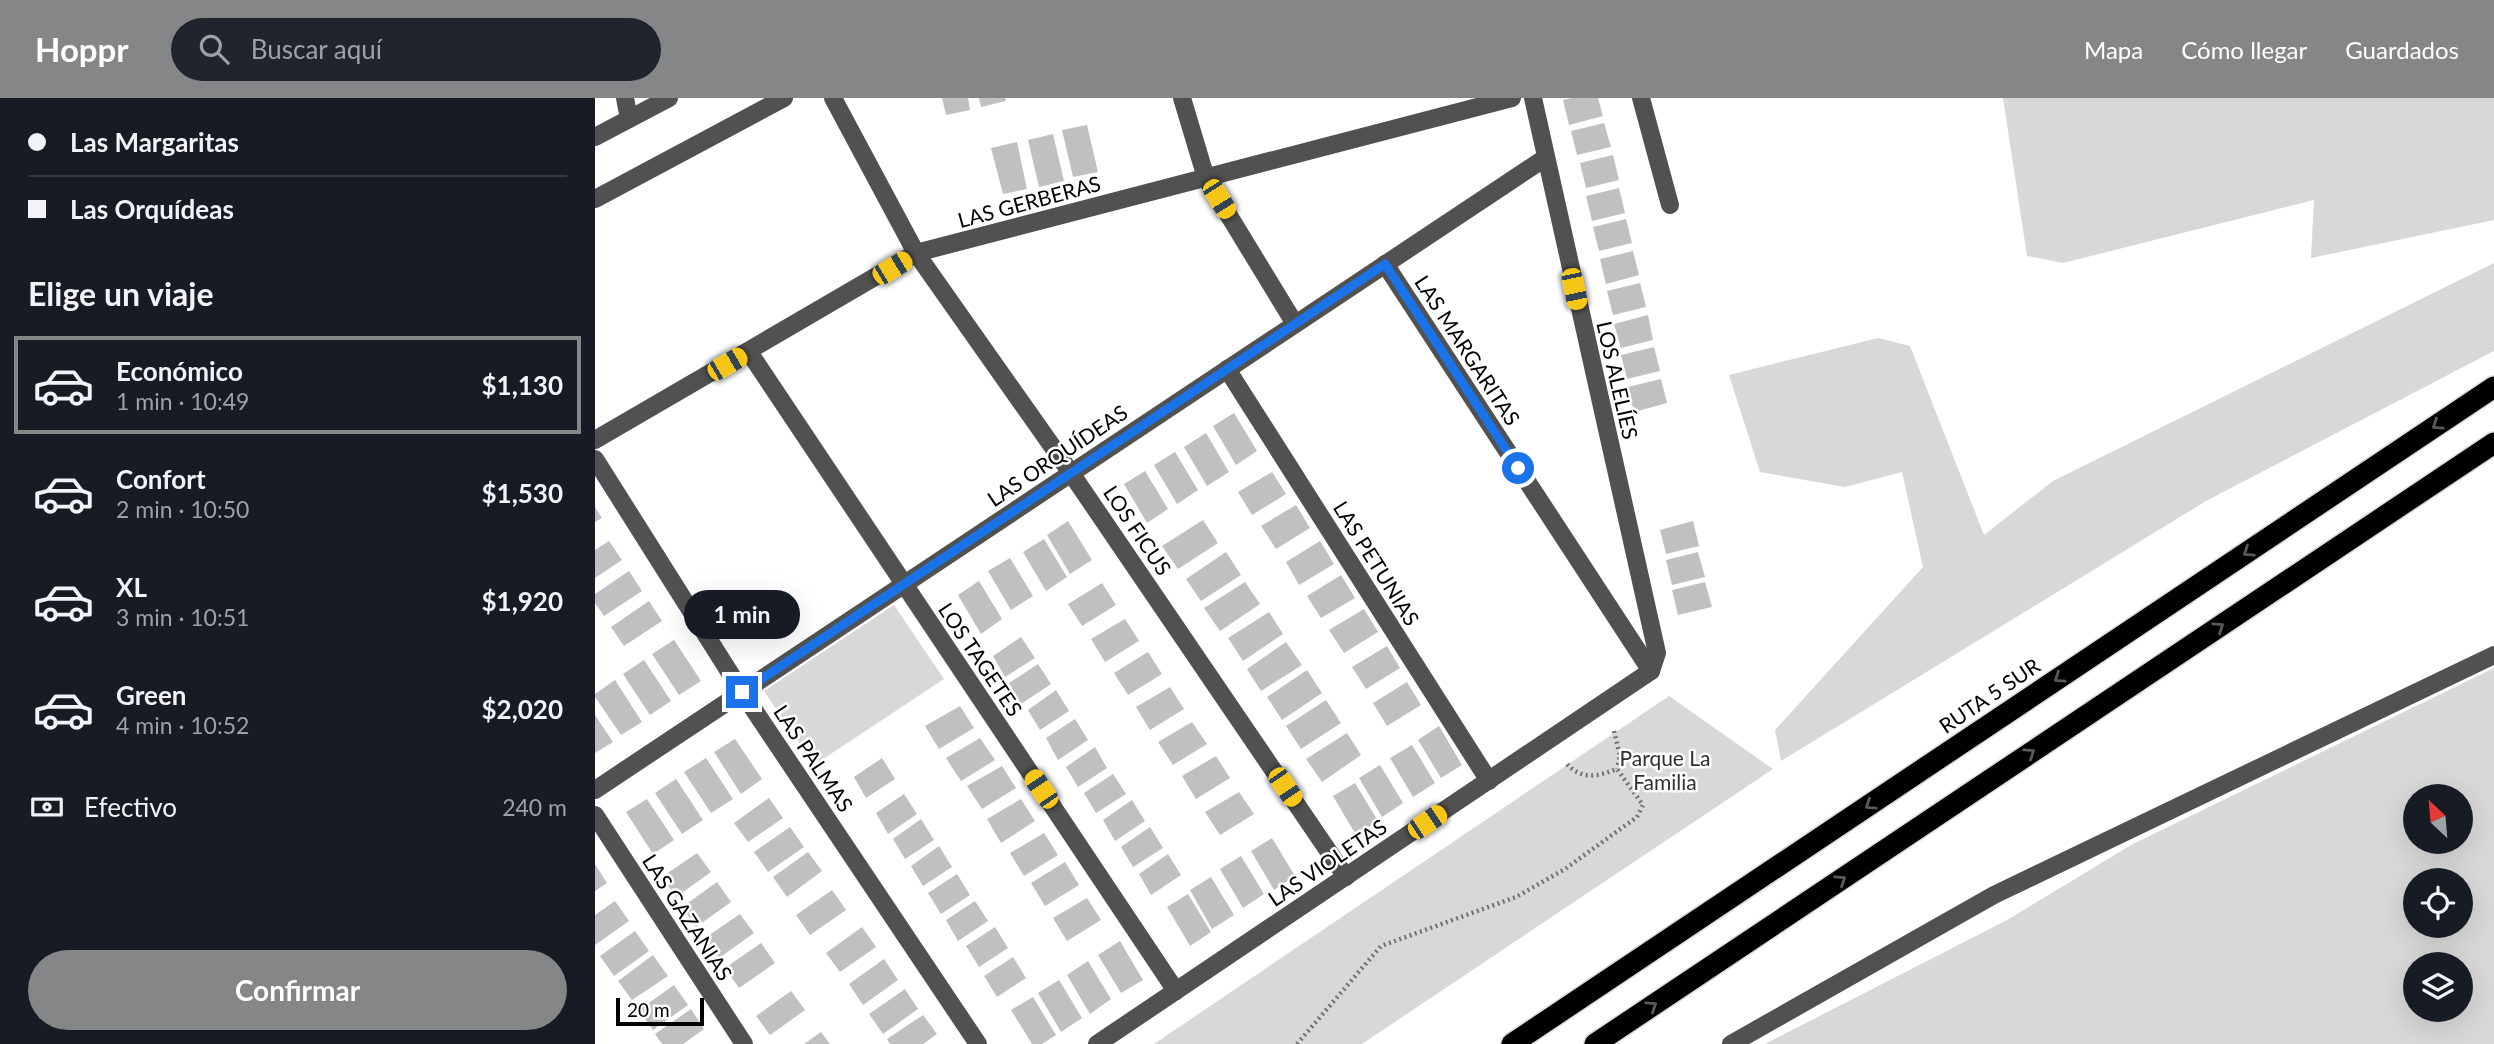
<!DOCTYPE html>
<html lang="es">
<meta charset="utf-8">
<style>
:root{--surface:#171b24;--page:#20242c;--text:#f1f3f6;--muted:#9ea1a6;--line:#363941;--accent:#858687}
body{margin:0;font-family:Lato,sans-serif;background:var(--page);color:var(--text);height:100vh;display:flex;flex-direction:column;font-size:26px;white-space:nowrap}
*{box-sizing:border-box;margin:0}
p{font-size:23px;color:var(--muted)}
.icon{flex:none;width:38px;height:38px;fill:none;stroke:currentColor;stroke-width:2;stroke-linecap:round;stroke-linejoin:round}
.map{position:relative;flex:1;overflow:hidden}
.drawer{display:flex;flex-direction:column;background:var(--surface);width:595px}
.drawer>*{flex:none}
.banner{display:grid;align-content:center;height:154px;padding:0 28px;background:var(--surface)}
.needle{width:46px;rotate:334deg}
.tools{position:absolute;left:1808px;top:686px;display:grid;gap:14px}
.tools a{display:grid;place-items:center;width:70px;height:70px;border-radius:50%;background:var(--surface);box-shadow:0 7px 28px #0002;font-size:35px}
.scale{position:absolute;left:21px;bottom:18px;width:88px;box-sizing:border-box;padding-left:7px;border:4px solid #000;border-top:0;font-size:19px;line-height:24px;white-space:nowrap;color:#000;-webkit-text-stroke:5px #fff;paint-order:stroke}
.end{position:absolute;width:32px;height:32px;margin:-16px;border:9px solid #1a73e8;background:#fff;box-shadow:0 0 0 4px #fff}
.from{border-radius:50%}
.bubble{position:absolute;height:49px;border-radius:24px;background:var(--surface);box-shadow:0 7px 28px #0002;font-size:23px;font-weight:700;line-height:49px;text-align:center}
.car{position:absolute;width:21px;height:42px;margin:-21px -10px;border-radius:9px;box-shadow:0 0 5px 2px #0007;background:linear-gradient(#f5c518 24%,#345 0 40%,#f5c518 0 76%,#345 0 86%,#f5c518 0)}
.banner b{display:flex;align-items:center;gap:24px;height:66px;font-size:26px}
.banner b+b{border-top:2px solid var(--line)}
.banner i{width:18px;height:18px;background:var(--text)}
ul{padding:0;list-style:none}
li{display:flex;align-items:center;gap:21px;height:98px;margin:0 14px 10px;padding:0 14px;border:4px solid transparent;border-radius:0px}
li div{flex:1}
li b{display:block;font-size:26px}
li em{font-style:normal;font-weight:700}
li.on{border-color:var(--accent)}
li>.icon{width:63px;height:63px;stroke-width:1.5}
h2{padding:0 28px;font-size:32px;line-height:84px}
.pay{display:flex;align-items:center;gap:18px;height:77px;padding:0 28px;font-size:26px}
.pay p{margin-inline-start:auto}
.action{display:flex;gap:14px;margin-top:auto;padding:14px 28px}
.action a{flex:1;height:80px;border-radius:42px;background:var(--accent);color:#fff;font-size:28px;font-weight:700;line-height:80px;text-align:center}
header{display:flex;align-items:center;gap:42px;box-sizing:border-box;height:98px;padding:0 35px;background:var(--accent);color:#fff}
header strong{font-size:33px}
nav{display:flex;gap:38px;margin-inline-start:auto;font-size:24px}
.search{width:490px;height:63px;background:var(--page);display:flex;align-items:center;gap:18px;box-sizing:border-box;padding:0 24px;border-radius:38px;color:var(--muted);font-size:26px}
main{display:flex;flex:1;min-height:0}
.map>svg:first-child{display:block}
.green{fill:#d8d8d8;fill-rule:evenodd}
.building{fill:#c0c0c0}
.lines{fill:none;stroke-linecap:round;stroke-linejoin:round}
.highway-casing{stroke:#dbdbdb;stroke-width:24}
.path{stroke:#737373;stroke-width:4.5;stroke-dasharray:2 3.5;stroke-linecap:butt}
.minor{stroke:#515151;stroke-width:18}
.highway{stroke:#000;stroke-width:21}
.oneway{stroke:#595959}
.route{stroke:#1a73e8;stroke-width:9}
.labels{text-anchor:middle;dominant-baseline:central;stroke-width:5;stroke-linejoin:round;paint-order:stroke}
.street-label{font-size:21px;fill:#000;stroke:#fff}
.park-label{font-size:21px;fill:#2f2f2f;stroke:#fff}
</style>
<header>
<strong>Hoppr</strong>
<div class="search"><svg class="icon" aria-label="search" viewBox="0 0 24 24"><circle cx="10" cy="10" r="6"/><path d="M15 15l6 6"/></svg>Buscar aquí</div>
<nav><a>Mapa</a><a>Cómo llegar</a><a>Guardados</a></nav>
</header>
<main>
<section class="drawer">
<div class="banner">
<b><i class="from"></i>Las Margaritas</b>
<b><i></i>Las Orquídeas</b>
</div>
<h2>Elige un viaje</h2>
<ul>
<li class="on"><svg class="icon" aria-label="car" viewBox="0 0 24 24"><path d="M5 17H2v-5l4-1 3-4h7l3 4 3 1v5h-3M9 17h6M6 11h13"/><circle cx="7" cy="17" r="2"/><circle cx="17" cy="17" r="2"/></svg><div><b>Económico</b><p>1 min · 10:49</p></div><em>$1,130</em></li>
<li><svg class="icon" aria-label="car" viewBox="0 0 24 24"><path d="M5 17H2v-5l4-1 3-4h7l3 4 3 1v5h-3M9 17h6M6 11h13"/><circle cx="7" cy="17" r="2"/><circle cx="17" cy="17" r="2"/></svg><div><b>Confort</b><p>2 min · 10:50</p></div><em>$1,530</em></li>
<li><svg class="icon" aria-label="car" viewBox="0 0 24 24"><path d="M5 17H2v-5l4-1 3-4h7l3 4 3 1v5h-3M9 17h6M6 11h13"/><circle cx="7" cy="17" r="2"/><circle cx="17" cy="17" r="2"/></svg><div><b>XL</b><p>3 min · 10:51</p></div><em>$1,920</em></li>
<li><svg class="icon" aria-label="car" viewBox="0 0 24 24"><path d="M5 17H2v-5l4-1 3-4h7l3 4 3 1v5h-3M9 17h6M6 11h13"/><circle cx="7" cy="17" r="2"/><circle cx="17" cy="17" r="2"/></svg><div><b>Green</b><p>4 min · 10:52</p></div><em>$2,020</em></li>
</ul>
<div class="pay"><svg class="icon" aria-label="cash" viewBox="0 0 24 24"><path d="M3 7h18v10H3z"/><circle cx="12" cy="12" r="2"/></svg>Efectivo<p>240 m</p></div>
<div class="action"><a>Confirmar</a></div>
</section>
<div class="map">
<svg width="1899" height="946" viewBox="0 0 1899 946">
<rect width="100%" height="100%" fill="#fff"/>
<g class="green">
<path d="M 1408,0 L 1899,0 L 1899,122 L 1716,160 L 1719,102 L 1468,165 L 1432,158 Z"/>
<path d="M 1899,165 L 1899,253 L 1611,403 L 1186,663 L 1180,632 L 1328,469 L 1307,374 L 1250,389 L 1165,374 L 1134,277 L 1283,240 L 1315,248 L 1389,437 L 1458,383 Z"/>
<path d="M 299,507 L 349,581 L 219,667 L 169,593 Z"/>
<path d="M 1899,570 L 1899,946 L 1170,946 L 1412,822 L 1536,747 ZM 1820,698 L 1866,698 L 1866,744 L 1820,744 ZM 1820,782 L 1866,782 L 1866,828 L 1820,828 ZM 1820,866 L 1866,866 L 1866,912 L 1820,912 Z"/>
<path d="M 1074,598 L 1178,671 L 767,946 L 559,946 Z"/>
</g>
<g class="building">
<path d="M 347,0 L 373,0 L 375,12 L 351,17 Z"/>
<path d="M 384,0 L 410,0 L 411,3 L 386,9 Z"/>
<path d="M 977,0 L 1003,0 L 1008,18 L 974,27 L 968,2 Z"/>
<path d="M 1009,25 L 1016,49 L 982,57 L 976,33 Z"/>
<path d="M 492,27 L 503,74 L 478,79 L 467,32 Z"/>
<path d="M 458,36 L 469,83 L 444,89 L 433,42 Z"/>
<path d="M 422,44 L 432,91 L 408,96 L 396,50 Z"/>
<path d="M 1018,57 L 1024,82 L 991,90 L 985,65 Z"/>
<path d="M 1024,90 L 1030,115 L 997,123 L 991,98 Z"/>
<path d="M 1031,121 L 1037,145 L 1004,153 L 998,129 Z"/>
<path d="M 1038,153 L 1044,177 L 1011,186 L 1005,161 Z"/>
<path d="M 1045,185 L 1051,209 L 1018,217 L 1012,193 Z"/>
<path d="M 1053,217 L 1058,242 L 1026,250 L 1019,226 Z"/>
<path d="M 1059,249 L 1065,273 L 1032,281 L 1026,257 Z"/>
<path d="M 1066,281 L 1072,305 L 1039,314 L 1033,289 Z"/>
<path d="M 639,315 L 662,353 L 641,367 L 618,328 Z"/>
<path d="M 611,335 L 634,374 L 612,388 L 589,349 Z"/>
<path d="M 580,354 L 603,392 L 582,406 L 559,367 Z"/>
<path d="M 550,373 L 573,411 L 552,425 L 529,386 Z"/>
<path d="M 677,374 L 691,396 L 657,417 L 643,394 Z"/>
<path d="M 701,407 L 715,430 L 681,451 L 666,428 Z"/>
<path d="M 0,409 L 7,420 L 0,424 Z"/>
<path d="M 608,422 L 623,445 L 583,471 L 567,448 Z"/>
<path d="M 473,423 L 497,462 L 475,476 L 452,437 Z"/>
<path d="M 1098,423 L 1104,448 L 1071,456 L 1065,432 Z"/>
<path d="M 449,441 L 472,479 L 451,493 L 428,454 Z"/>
<path d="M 14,443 L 27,462 L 0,480 L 0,452 Z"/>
<path d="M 725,443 L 739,466 L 704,487 L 691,464 Z"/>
<path d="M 631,454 L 646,477 L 606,503 L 591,481 Z"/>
<path d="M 1103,454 L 1110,479 L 1077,487 L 1071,462 Z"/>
<path d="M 415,460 L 438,498 L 416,512 L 393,473 Z"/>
<path d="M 34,473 L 47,493 L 9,518 L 0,505 L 0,496 Z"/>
<path d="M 746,477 L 760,500 L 726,520 L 712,498 Z"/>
<path d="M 384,483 L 407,521 L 386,536 L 363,497 Z"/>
<path d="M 650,484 L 665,506 L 625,533 L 609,510 Z"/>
<path d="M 1110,484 L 1117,509 L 1083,517 L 1077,492 Z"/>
<path d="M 507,485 L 521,507 L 487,528 L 473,506 Z"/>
<path d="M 54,503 L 67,523 L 29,548 L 16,529 Z"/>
<path d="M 769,511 L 783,534 L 749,555 L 734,532 Z"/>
<path d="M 674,514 L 688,536 L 648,563 L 633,540 Z"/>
<path d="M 530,521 L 544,543 L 510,564 L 496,541 Z"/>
<path d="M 426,539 L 440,560 L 410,579 L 398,558 Z"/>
<path d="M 79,542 L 106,583 L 84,597 L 57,556 Z"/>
<path d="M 691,544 L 707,567 L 666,593 L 652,571 Z"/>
<path d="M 792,548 L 805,570 L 771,591 L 757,569 Z"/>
<path d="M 553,554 L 567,576 L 533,597 L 519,575 Z"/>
<path d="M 49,562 L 76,603 L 55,617 L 28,576 Z"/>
<path d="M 443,566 L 456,586 L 426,606 L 414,585 Z"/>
<path d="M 712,572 L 727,595 L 687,622 L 672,599 Z"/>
<path d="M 20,582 L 47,624 L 26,637 L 0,599 L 0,596 Z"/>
<path d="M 812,584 L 826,607 L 792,628 L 778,605 Z"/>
<path d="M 575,589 L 589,611 L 555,632 L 541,609 Z"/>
<path d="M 461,592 L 474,613 L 445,632 L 433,612 Z"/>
<path d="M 731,602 L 746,625 L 706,651 L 691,628 Z"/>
<path d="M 365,608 L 379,630 L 344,651 L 330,628 Z"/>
<path d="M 0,617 L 18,644 L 0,655 Z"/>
<path d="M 480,621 L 493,642 L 463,662 L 451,640 Z"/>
<path d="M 597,624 L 612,646 L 578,667 L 563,644 Z"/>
<path d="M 844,628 L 867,667 L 846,680 L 823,642 Z"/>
<path d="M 752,635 L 766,657 L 727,684 L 711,661 Z"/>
<path d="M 385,640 L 400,662 L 366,683 L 351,660 Z"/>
<path d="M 140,641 L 167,681 L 146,696 L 119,654 Z"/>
<path d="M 817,647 L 840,685 L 818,699 L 795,660 Z"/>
<path d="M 500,649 L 512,670 L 483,689 L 471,669 Z"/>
<path d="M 621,658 L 635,680 L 601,701 L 587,678 Z"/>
<path d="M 111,660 L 138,701 L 116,715 L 89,674 Z"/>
<path d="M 287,660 L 300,681 L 271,700 L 259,679 Z"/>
<path d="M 785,667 L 808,705 L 787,719 L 764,680 Z"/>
<path d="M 407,668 L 421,690 L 387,711 L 372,688 Z"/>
<path d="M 518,676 L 531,696 L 501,715 L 489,695 Z"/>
<path d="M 81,681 L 108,722 L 87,736 L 60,695 Z"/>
<path d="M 760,685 L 783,723 L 761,737 L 738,698 Z"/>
<path d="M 644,694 L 659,716 L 625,737 L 610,714 Z"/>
<path d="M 309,696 L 322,716 L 293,736 L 281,715 Z"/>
<path d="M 174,700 L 188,720 L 153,744 L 139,725 Z"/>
<path d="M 52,701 L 79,742 L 58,756 L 31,714 Z"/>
<path d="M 426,701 L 440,723 L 406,745 L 392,721 Z"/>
<path d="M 537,702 L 550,723 L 520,743 L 508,722 Z"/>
<path d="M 326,721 L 339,742 L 310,761 L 298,741 Z"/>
<path d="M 195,729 L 209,749 L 173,774 L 159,754 Z"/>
<path d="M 555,729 L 568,750 L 538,769 L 526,749 Z"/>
<path d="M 449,735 L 463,757 L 429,778 L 415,755 Z"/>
<path d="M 677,740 L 700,778 L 679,792 L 656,753 Z"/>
<path d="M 344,748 L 357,769 L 328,788 L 316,768 Z"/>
<path d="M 213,754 L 227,773 L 192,799 L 178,779 Z"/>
<path d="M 102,755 L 116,774 L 81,799 L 67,779 Z"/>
<path d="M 573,756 L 586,777 L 556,797 L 544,776 Z"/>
<path d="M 646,758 L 669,796 L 648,810 L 625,771 Z"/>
<path d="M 470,764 L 484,787 L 450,808 L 436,785 Z"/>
<path d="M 0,766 L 12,785 L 0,793 Z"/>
<path d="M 362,776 L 375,797 L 346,816 L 333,795 Z"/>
<path d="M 616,779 L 639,817 L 617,831 L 595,792 Z"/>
<path d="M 122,784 L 136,804 L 101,829 L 87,809 Z"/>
<path d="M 237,792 L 251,812 L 215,837 L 201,817 Z"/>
<path d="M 593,796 L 616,834 L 595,848 L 572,809 Z"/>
<path d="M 492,800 L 506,822 L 472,843 L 458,820 Z"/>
<path d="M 20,803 L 34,823 L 0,847 L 0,817 Z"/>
<path d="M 380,803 L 393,823 L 363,843 L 351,822 Z"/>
<path d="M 145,816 L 159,835 L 124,860 L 110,840 Z"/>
<path d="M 267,829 L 281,849 L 245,874 L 231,855 Z"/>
<path d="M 400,829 L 413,850 L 384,869 L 371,848 Z"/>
<path d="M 40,833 L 54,853 L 19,878 L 5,858 Z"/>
<path d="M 525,843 L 548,882 L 526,895 L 503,857 Z"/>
<path d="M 166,845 L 180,865 L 144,890 L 130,870 Z"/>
<path d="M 58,857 L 73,878 L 37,902 L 23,883 Z"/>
<path d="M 418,859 L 431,880 L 402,899 L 389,878 Z"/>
<path d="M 289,861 L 303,882 L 268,907 L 254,886 Z"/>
<path d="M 493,863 L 516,901 L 495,916 L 472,877 Z"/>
<path d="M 464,882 L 487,920 L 466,934 L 443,895 Z"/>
<path d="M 79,887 L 93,907 L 58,932 L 44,912 Z"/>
<path d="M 310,891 L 323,911 L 288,936 L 274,916 Z"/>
<path d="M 196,893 L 210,912 L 175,937 L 161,918 Z"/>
<path d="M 438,899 L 461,937 L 447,946 L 437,946 L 416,912 Z"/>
<path d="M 96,911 L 109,931 L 88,946 L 67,946 L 60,936 Z"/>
<path d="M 328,917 L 342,936 L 328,946 L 295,946 L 292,941 Z"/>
<path d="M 226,934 L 235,946 L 209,946 Z"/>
</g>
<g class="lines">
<defs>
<g id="highway">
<path d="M 917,946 L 1899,289"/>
<path d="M 1000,946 L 1899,345"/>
</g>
</defs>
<use href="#highway" class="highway-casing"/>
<g class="path">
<path d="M 1019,633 L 1025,658 L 1022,671"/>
<path d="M 702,946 L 786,848 L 921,799 L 970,771 L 1042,719 L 1048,707 L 1022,671 C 1004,678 986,683 971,665"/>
</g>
<g class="minor">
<path d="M 30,0 L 34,21"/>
<path d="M 238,0 L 321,155 L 476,375 L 751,779"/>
<path d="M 587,0 L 611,80 L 700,226"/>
<path d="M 938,0 L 1062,555 L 1056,573"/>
<path d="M 1046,0 L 1075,107"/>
<path d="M 0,39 L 74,0"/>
<path d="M 0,101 L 189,0"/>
<path d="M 790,166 L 1056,573"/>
<path d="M 154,254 L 581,893"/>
<path d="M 632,271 L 894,683"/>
<path d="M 0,342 L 321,155 L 917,0"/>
<path d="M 0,361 L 147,594 L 383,946"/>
<path d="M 0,692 L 950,60"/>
<path d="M 0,717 L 149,946"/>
<path d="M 502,946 L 1056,573"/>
<path d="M 1136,946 L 1399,797 L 1899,557"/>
</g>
<use href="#highway" class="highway"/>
</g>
<defs><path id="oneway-chevron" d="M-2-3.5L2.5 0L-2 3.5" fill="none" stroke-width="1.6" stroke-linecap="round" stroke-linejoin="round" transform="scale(1.75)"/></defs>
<g class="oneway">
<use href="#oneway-chevron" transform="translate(1842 327) rotate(146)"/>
<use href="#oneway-chevron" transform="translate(1653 454) rotate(146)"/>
<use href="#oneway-chevron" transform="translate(1624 529) rotate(-34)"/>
<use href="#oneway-chevron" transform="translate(1464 580) rotate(146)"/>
<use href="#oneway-chevron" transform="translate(1435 655) rotate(-34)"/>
<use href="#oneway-chevron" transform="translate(1275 707) rotate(146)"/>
<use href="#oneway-chevron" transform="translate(1246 782) rotate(-34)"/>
<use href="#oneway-chevron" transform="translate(1057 908) rotate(-34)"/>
</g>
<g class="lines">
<path class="route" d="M 147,594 L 790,166 L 923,370"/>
</g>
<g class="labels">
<g class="street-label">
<text transform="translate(434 103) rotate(-15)">LAS GERBERAS</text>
<text transform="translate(873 252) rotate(57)">LAS MARGARITAS</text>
<text transform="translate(1023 282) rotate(77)">LOS ALELÍES</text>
<text transform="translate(462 357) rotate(-34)">LAS ORQUÍDEAS</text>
<text transform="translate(543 432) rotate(56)">LOS FICUS</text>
<text transform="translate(782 465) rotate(58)">LAS PETUNIAS</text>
<text transform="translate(386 561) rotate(56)">LOS TAGETES</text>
<text transform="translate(1394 597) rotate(-34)">RUTA 5 SUR</text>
<text transform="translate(219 660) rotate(56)">LAS PALMAS</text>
<text transform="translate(732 764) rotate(-34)">LAS VIOLETAS</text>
<text transform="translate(93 819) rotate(57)">LAS GAZANIAS</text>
</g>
<g class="park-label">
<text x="1070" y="659">Parque La<tspan x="1070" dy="24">Familia</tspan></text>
</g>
</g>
</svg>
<div class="tools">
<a><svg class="needle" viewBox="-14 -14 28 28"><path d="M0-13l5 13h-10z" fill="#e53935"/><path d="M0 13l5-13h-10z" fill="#9ea1a6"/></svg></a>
<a><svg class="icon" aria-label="locate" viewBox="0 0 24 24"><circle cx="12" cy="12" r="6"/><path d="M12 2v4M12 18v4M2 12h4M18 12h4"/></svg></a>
<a><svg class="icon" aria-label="layers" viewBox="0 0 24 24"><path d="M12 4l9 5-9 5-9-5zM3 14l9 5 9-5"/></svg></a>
</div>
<div class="scale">20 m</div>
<i class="end from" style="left:923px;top:370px"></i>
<i class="end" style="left:147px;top:594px"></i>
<div class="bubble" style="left:89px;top:492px;width:116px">1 min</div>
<i class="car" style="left:624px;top:101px;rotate:148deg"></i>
<i class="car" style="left:297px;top:170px;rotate:59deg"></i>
<i class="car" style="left:979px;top:191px;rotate:168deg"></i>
<i class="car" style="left:132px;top:266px;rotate:60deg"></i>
<i class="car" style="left:690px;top:689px;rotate:146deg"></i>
<i class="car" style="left:446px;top:691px;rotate:326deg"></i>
<i class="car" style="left:832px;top:724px;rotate:56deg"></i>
</div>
</main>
